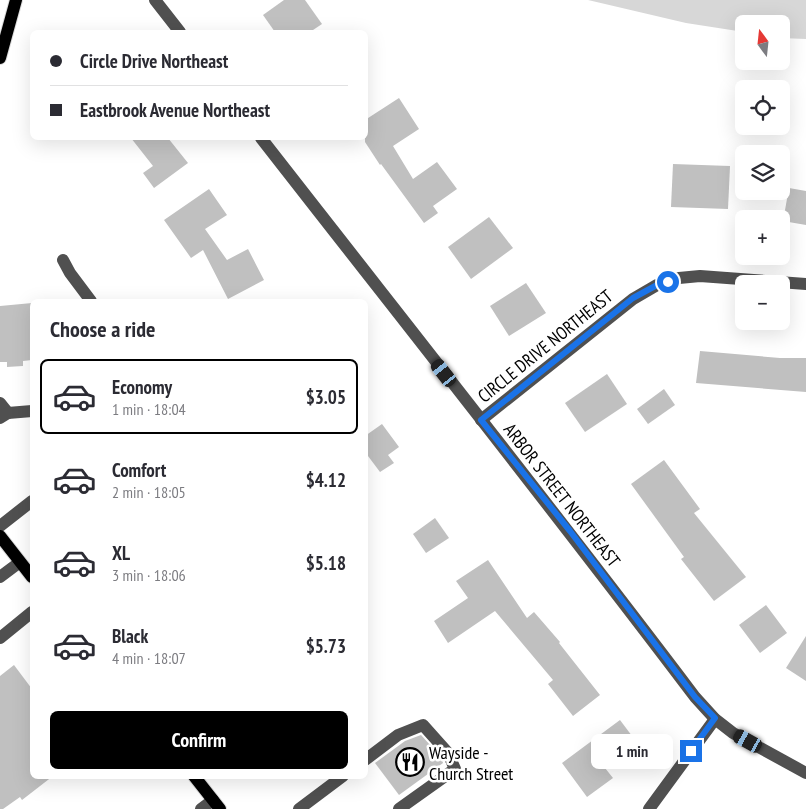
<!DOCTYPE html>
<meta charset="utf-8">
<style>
:root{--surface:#fff;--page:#f7f7f7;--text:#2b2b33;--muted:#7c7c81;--line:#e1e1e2;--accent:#000}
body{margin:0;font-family:"PT Sans Narrow",sans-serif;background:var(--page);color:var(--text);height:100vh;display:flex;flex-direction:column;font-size:19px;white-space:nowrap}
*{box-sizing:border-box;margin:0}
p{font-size:16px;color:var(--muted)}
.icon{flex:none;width:28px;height:28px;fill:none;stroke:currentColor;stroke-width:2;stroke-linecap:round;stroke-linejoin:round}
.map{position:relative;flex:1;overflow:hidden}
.panel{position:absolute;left:30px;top:299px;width:338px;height:480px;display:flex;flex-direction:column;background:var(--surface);border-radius:8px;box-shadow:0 5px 20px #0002}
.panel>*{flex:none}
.banner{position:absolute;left:30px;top:30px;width:338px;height:110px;border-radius:8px;box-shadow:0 5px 20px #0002;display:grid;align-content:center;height:110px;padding:0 20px;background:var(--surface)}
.needle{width:32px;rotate:345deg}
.controls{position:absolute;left:735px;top:15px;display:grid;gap:10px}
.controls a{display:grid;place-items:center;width:55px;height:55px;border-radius:8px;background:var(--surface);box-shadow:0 5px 20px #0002;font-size:25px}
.end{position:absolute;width:22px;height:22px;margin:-11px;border:6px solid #1a73e8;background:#fff;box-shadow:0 0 0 2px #fff}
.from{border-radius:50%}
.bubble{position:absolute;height:35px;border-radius:8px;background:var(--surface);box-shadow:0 5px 20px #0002;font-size:16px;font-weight:700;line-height:35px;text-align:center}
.car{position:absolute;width:15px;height:30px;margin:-15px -8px;border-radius:6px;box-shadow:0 0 4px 1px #0007;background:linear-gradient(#222 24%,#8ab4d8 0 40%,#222 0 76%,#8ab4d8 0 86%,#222 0)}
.banner b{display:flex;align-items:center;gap:18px;height:48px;font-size:19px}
.banner b+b{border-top:1px solid var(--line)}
.banner i{width:12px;height:12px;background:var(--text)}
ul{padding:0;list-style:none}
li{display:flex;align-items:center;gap:15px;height:75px;margin:0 10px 8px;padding:0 10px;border:2px solid transparent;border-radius:8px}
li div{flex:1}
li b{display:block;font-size:19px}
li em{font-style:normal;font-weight:700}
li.selected{border-color:var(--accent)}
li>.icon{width:45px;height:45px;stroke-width:1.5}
h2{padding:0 20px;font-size:22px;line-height:60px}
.button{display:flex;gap:10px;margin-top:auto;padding:10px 20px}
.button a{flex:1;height:58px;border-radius:8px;background:var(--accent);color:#fff;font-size:20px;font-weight:700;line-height:58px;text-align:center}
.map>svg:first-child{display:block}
.green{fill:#d7d7d7}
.building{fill:#c0c0c0}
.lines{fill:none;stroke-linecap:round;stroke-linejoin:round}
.major-casing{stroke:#dbdbdb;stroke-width:14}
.minor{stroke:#505050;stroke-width:12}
.major{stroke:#000;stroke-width:12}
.route{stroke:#1a73e8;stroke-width:6}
.labels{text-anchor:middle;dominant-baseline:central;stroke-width:5;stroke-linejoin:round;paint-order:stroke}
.street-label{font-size:18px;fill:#000;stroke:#fff}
.poi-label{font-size:18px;fill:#000;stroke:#fff;text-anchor:start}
</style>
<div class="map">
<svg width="806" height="809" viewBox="0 0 806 809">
<rect width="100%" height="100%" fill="#fff"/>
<path class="green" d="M 588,0 L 806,0 L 806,39 L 781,38 L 781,24 L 744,24 L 744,32 L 686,23 Z"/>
<g class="building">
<path d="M 284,0 L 305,0 L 322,24 L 310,32 L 275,32 L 263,15 Z"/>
<path d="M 399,98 L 419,129 L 393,146 L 413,179 L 437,162 L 457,189 L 433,206 L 438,213 L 424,223 L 381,164 L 380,165 L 365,142 L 365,120 Z"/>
<path d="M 131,138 L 168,138 L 188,163 L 154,188 L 143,173 L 153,166 Z"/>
<path d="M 673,164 L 730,166 L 728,209 L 671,207 Z"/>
<path d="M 789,188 L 806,191 L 806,225 L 783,221 Z"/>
<path d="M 209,189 L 227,215 L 205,229 L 227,260 L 248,249 L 264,280 L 228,299 L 203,250 L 191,258 L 164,220 Z"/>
<path d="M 489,217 L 513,248 L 471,279 L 448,247 Z"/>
<path d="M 526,283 L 546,313 L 509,336 L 490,306 Z"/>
<path d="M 32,303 L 32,360 L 23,361 L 23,366 L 7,367 L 7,362 L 0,362 L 0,306 Z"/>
<path d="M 700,351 L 780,358 L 806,358 L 806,392 L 696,383 Z"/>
<path d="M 607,374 L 627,404 L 585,432 L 565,403 Z"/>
<path d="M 664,389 L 675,405 L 648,424 L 637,409 Z"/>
<path d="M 382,424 L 399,447 L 388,455 L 394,463 L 380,472 L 365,452 L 365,436 Z"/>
<path d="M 664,460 L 700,509 L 694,513 L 746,577 L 714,601 L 681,559 L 684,557 L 631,484 Z"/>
<path d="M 435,518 L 449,538 L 426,553 L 413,534 Z"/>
<path d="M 488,560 L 527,618 L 534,612 L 560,642 L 559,643 L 600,695 L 573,716 L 548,684 L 553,680 L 495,611 L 448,643 L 434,621 L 468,598 L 456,581 Z"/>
<path d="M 766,605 L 787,633 L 760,653 L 739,625 Z"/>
<path d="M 806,636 L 806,681 L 786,668 Z"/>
<path d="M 14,665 L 32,689 L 32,776 L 53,776 L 22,800 L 20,797 L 3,809 L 0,809 L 0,676 Z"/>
<path d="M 620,720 L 638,744 L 605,768 L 613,778 L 587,797 L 562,763 Z"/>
<path d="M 421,735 L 441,757 L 443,763 L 399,795 L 375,763 L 405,741 Z"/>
</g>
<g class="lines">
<defs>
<g id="major">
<path d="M 0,58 L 16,0"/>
<path d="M 0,536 L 32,577"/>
<path d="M 194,776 L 220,809"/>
</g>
</defs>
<use href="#major" class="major-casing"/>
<g class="minor">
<path d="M 155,0 L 180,32"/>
<path d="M 261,138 C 406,324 553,509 695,697 L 715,719 L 733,733 L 806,773"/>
<path d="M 63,260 L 70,273 L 91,301"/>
<path d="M 0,403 L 8,413"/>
<path d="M 0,418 L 8,413 L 32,411"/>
<path d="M 481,420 L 633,299 L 657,285 L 679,278 L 700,276 L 806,284"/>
<path d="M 0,526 L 32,501"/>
<path d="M 0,577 L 20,562"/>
<path d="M 0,638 L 32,612"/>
<path d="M 365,760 L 398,735 L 423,725 L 448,753 L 455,769 L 399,809"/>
<path d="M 201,809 L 213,800"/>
<path d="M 299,809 L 343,776"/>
<path d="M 649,809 L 715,719"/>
</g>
<use href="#major" class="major"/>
</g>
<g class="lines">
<path class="route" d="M 668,282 L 657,285 L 633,298 L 481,420 L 570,531 L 695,697 L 715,718 L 691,751"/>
</g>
<defs>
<symbol id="restaurant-ring" viewBox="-11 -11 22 22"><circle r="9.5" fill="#fff" stroke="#000" stroke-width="1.5"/><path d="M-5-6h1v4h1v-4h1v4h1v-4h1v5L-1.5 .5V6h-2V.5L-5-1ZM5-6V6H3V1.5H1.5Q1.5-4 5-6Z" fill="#000"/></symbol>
</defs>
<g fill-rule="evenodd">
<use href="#restaurant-ring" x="394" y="746" width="32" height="32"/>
</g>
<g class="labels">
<g class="street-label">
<text transform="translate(545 346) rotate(-39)">CIRCLE DRIVE NORTHEAST</text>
<text transform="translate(562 495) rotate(52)">ARBOR STREET NORTHEAST</text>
</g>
<g class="poi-label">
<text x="429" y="752">Wayside -<tspan x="429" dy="21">Church Street</tspan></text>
</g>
</g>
</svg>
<div class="controls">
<a><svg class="needle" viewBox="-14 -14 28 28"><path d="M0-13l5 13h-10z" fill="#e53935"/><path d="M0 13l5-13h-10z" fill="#7c7c81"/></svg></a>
<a><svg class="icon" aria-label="locate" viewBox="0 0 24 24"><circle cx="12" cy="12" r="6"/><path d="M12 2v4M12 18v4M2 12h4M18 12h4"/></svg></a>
<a><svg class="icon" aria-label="layers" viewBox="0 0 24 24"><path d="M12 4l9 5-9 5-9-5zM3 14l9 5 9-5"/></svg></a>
<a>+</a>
<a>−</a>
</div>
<i class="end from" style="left:668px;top:282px"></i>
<i class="end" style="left:691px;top:751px"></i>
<div class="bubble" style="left:591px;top:734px;width:82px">1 min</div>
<i class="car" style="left:444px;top:373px;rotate:322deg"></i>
<i class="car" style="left:748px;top:741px;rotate:299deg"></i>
<div class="banner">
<b><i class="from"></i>Circle Drive Northeast</b>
<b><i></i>Eastbrook Avenue Northeast</b>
</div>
<section class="panel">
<h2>Choose a ride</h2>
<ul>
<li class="selected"><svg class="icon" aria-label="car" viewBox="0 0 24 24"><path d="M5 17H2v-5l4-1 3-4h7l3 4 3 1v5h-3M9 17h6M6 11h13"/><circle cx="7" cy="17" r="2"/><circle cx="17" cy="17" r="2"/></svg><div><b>Economy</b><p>1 min · 18:04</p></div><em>$3.05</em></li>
<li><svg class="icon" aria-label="car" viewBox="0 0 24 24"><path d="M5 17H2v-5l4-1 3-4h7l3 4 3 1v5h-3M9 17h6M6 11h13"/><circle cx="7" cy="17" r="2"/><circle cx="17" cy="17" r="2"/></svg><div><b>Comfort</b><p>2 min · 18:05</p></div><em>$4.12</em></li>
<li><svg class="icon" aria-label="car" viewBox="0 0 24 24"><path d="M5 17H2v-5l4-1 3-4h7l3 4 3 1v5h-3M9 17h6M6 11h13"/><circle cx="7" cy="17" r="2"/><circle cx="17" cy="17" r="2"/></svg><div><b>XL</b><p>3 min · 18:06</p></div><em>$5.18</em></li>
<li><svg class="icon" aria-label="car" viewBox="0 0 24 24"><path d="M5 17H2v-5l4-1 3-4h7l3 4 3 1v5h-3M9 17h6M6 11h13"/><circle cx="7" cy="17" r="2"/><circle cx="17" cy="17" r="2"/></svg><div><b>Black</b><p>4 min · 18:07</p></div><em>$5.73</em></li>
</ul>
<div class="button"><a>Confirm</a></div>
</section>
</div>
